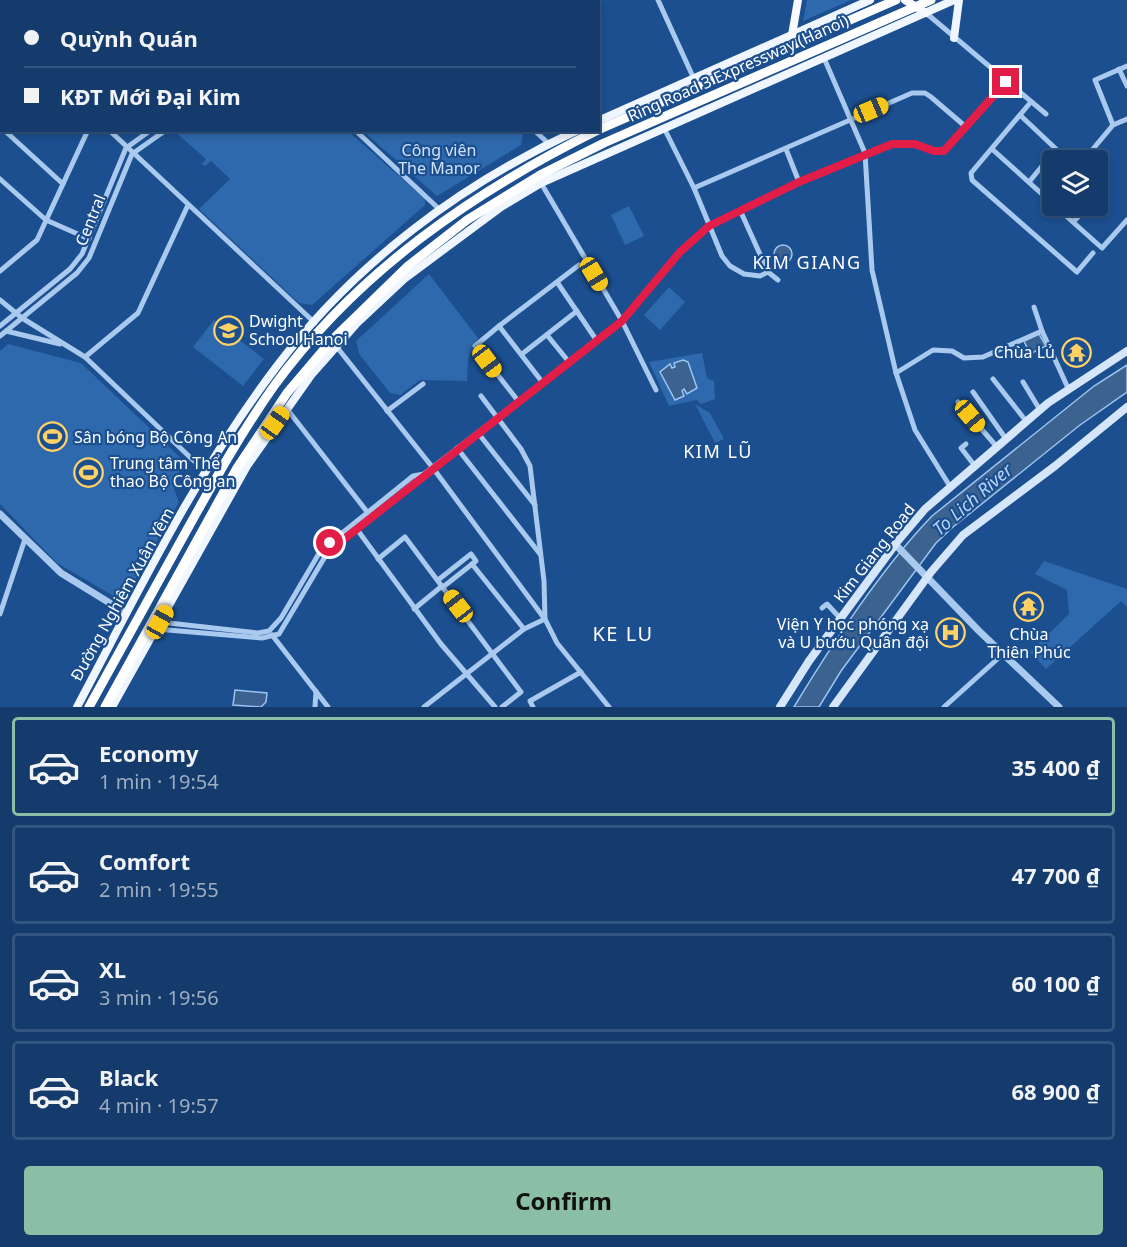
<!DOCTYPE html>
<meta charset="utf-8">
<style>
:root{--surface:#143b6b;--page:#1d4271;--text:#f1f3f6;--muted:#9dadc1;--line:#33557e;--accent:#8abfa5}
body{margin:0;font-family:"Noto Sans",sans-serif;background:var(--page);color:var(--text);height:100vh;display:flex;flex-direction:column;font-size:22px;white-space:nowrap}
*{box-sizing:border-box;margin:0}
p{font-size:20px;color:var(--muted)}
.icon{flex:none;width:33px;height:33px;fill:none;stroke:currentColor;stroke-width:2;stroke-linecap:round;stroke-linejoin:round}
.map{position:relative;height:707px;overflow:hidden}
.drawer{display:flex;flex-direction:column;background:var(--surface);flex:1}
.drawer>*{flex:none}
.guide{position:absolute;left:0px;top:0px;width:600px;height:132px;box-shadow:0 3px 9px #0003,0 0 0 2px var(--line);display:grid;align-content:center;height:132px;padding:0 24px;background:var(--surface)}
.tools{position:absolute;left:1042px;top:150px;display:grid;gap:12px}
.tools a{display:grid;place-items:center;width:66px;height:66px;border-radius:6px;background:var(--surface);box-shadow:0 3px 9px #0003,0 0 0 2px var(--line);font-size:30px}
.end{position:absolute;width:27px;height:27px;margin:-14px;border:8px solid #e11d48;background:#fff;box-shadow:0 0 0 3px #fff}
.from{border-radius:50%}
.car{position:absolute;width:18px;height:36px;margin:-18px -9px;border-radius:8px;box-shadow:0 0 4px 2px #0007;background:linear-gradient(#f5c518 24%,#345 0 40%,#f5c518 0 76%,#345 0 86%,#f5c518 0)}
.guide b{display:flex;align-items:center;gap:21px;height:57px;font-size:22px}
.guide b+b{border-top:2px solid var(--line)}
.guide i{width:15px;height:15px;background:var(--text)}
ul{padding:10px 0 0;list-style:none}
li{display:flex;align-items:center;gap:18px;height:99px;margin:0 12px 9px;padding:0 12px;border:3px solid var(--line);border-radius:6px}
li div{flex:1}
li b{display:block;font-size:22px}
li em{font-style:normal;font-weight:700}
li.current{border-color:var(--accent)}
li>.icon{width:54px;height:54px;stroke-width:1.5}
.primary-button{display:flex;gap:12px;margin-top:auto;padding:12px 24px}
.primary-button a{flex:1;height:69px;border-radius:6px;background:var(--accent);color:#111;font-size:24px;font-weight:700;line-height:69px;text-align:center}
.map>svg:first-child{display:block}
.green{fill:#2e69ad}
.water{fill:#3c6290;stroke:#9cc4f0;stroke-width:1.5}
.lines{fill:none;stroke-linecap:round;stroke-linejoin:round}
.minor{stroke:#a9c9ee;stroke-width:5}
.tertiary{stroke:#a9c9ee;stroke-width:7}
.secondary{stroke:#d6e6fa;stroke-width:8}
.primary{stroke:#f0f6ff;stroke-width:8}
.trunk{stroke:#f8faff;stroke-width:8}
.motorway{stroke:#fff;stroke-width:9}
.motorway-bridge{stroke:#fff;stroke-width:9}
.route{stroke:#e11d48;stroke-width:8}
.labels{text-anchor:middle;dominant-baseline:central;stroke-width:4.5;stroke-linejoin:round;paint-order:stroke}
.street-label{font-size:16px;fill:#fff;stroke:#1b4f8f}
.park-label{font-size:16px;fill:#cfe3fa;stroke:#1b4f8f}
.poi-label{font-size:16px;fill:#fff;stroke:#1b4f8f;text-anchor:start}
.neighbourhood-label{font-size:18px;letter-spacing:1.5px;fill:#fff;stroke:#1b4f8f}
.water-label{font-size:18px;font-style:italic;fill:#b5d3f5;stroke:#1b4f8f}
.quarter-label{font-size:20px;letter-spacing:1.5px;fill:#fff;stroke:#1b4f8f}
</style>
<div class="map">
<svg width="1127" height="707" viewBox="0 0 1127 707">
<rect width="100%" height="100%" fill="#1b4f8f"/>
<g class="green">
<path d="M 807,0 L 851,0 L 803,21 Z"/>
<path d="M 519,130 L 523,134 L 521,145 L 437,196 L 363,131 Z"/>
<path d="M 174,131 L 348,131 L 425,199 L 425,205 L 312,305 L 299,303 L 199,209 L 230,179 L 211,161 L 205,166 L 202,164 L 206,159 Z"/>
<path d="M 629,206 L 644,236 L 625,245 L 611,215 Z"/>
<path d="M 429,274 L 478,338 L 468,359 L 467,381 L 420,380 L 400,395 L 390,393 L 359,354 L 356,341 Z"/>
<path d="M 669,287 L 685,302 L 660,330 L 644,315 Z"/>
<path d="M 214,320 L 264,359 L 243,386 L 193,347 Z"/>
<path d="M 8,344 L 81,363 L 185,462 L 172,483 L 179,502 L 127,594 L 117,598 L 57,563 L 0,504 L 0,351 Z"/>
<path d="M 702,353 L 707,378 L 714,381 L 715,399 L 701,404 L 697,400 L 669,406 L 649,362 Z"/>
<path d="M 695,404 L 710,413 L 724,439 L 715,443 Z"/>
<path d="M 1044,561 L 1127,589 L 1127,607 L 1121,601 L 1046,669 L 1030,652 L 1069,614 L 1067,590 L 1035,574 Z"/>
</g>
<g class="water">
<circle cx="783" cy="254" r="9"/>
<path d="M 1039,334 L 1046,346 L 1030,354 L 1024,341 Z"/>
<path d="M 683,360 L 688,362 L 697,388 L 687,394 L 684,389 L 682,391 L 684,396 L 675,400 L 660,372 L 670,364 L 672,368 L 675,367 L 674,363 Z"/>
<path d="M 1127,365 L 1127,392 L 1080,425 L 953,527 L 936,543 L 841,671 L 819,707 L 794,707 C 832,644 881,569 932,516 L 1094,386 Z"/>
<path d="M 235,690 L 267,693 L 266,702 L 261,707 L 233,705 Z"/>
</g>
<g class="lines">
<g class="minor">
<path d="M 53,0 L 55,2"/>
<path d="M 108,0 L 109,2"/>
<path d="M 210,0 L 211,2"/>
<path d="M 390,0 L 392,2"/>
<path d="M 658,0 L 694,79"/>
<path d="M 18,2 L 20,0"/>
<path d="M 308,2 L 309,0"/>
<path d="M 320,2 L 322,0"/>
<path d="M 449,2 L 450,0"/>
<path d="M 575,2 L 576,0"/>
<path d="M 926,13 L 1046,114"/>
<path d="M 0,22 L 2,21"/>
<path d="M 824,58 L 865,153 L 872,270 L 896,373 L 915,430 L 951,488"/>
<path d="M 1119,69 L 1127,86"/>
<path d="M 1030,103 L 971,173 L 972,180 L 1077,272 L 1093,253"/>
<path d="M 1020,115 L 1056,149 L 1029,182"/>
<path d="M 1113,125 L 1095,80 L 1127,66"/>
<path d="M 664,128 L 694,188 L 722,256 L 730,266 L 744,274 L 760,276 L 768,272 L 740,210"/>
<path d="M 4,130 L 63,184"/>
<path d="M 109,130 L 315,323"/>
<path d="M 355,130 L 439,209"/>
<path d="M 534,130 L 549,144"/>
<path d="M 786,149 L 799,182"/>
<path d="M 992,149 L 1053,204"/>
<path d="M 1093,149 L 1113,125 L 1127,119"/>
<path d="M 1043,165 L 1053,174"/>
<path d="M 0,179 L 46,220 L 89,239"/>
<path d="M 541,183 L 622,321 L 656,390"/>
<path d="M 694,188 L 912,93 L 925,93 L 931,97 L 966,127"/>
<path d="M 1098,196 L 1106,188"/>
<path d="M 1055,206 L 1102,248 L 1127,220"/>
<path d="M 1073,222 L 1089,206"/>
<path d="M 0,271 L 37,240 L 88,130"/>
<path d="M 768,272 L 778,280"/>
<path d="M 557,282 L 597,341"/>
<path d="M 0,300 L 22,318 L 85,357 L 194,461"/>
<path d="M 1034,307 L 1042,331 L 1068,388"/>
<path d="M 0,326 L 70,269 L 82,254 L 126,148 L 151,130"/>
<path d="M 499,326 L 475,346 L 519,402"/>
<path d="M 6,331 L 60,344"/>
<path d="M 547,335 L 569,362"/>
<path d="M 0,336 L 77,273 L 89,258 L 132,154 L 166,130"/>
<path d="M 336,346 L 433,468 L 544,618"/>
<path d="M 522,354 L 577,311"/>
<path d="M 85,357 L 138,313 L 188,205"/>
<path d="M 896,373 L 933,350 L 952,351 L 964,358 L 983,357 L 1042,331"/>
<path d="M 993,379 L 1026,421"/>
<path d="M 1023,382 L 1040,410"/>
<path d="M 543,383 L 499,326 L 579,265"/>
<path d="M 973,392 L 1006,439"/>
<path d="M 481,396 L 521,449 L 530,466 L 544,581 L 545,619 L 557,643 L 609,707"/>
<path d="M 958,402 L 997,447"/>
<path d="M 287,409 L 368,513"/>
<path d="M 387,411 L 423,384"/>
<path d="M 478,433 L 535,505"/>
<path d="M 966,444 L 961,448 L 975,466"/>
<path d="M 457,448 L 540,554"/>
<path d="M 356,528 L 441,644 L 495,707"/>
<path d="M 378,559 L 405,537 L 521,692 L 502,707"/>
<path d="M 472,564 L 524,629"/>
<path d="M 438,580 L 471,554 L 476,561 L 443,587"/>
<path d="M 822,608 L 827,604 L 840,618"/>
<path d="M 414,609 L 442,586"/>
<path d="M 0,614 L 25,539"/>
<path d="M 160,622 L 258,633 L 269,631 L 281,618 L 321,550 L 413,476 L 424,474"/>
<path d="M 156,629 L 262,638 L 279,634 L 326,555 L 424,474 L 622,321 L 680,252 L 709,226 L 818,174 L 892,144 L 915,144 L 934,151 L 944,151 L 1006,82"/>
<path d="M 272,635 L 328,707"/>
<path d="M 315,707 L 316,691"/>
<path d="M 424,707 L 524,629 L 545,619"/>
<path d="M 533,707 L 530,701 L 581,672"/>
<path d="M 944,707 L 1003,654"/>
</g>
<g class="tertiary">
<path d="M 0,514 L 61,573 L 126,613"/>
<path d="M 895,544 L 979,631 L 1059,707"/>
</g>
<g class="secondary">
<path d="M 780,707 L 809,661 L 897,542 L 925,509 L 1048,403 L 1127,351"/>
<path d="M 833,707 L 931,572 L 963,535 L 1055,466 L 1127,407"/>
</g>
<g class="primary">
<path d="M 954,38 L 959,0"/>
<path d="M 598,121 L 870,0"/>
<path d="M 77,707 C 138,592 197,471 277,366 C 355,263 461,184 578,130"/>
<path d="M 112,707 L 247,466 L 312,374 L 357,323 L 404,279 L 501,207 L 541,183 L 954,0"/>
</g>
<g class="trunk">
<path d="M 905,0 L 926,13"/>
<path d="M 792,35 L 798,0"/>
</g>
<path class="motorway" d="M 598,130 L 896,0"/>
<g class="motorway-bridge">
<path d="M 89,707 C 120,650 152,594 183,537 C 212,485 240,434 274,386 C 357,272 473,192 598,130"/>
<path d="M 105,707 L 237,468 L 287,393 L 332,340 L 408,266 L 467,220 L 540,175 L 604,143 L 931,0"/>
</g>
</g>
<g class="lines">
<path class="route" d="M 330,543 L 334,547 L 622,321 L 680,252 L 709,226 L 799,182 L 892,144 L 915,144 L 934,151 L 944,151 L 1006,82"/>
</g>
<defs>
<symbol id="school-ring" viewBox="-11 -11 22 22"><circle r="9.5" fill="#1b4f8f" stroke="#ffd166" stroke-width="1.5"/><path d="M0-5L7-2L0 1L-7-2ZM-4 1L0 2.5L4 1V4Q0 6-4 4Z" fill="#ffd166"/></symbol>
<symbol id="temple-ring" viewBox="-11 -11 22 22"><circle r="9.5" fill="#1b4f8f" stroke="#ffd166" stroke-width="1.5"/><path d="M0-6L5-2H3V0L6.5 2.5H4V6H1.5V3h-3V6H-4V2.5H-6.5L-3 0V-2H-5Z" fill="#ffd166"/></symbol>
<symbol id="stadium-ring" viewBox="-11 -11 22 22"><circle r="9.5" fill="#1b4f8f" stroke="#ffd166" stroke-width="1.5"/><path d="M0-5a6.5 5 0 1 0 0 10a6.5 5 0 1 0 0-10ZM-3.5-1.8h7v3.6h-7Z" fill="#ffd166"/></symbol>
<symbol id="hospital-ring" viewBox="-11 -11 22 22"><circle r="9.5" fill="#1b4f8f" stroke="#ffd166" stroke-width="1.5"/><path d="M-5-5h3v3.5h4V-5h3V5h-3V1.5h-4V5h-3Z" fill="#ffd166"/></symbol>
</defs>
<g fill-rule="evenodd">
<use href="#school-ring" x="212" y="314" width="33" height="33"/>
<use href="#temple-ring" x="1060" y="336" width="33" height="33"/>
<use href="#stadium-ring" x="36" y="420" width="33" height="33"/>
<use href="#stadium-ring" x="72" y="456" width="33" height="33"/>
<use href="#temple-ring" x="1012" y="590" width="33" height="33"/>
<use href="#hospital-ring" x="934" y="616" width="33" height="33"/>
</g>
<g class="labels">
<g class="street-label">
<text transform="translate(738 68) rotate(-24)">Ring Road 3 Expressway (Hanoi)</text>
<text transform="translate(90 220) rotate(-68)">Central</text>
<text transform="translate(874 553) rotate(-52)">Kim Giang Road</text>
<text transform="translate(122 594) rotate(-61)">Đường Nghiêm Xuân Yêm</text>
</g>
<g class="park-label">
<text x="439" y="150">Công viên<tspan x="439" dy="18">The Manor</tspan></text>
</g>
<g class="poi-label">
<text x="249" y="321">Dwight<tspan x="249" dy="18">School Hanoi</tspan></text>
<text x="1055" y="352" text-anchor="end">Chùa Lủ</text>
<text x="74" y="437">Sân bóng Bộ Công An</text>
<text x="110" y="463">Trung tâm Thể<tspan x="110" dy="18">thao Bộ Công an</tspan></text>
<text x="929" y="624" text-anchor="end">Viện Y học phóng xạ<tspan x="929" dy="18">và U bướu Quân đội</tspan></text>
<text x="1029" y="634" text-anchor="middle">Chùa<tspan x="1029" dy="18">Thiên Phúc</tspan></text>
</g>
<g class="neighbourhood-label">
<text x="807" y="262">KIM GIANG</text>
<text x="718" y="451">KIM LŨ</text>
</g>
<g class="water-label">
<text transform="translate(972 499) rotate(-41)">To Lich River</text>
</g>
<g class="quarter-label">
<text x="623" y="633">KE LU</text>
</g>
</g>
</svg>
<div class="tools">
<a><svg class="icon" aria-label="layers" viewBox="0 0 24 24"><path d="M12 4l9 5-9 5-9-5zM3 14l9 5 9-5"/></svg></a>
</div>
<i class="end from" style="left:330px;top:543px"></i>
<i class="end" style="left:1006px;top:82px"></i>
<i class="car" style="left:871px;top:110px;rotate:67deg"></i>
<i class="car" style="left:594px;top:274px;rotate:149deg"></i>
<i class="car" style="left:487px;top:361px;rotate:143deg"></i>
<i class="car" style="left:970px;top:416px;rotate:140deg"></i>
<i class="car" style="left:275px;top:423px;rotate:35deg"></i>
<i class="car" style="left:458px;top:606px;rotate:322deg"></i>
<i class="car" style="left:160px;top:622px;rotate:29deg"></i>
<div class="guide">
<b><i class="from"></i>Quỳnh Quán</b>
<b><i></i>KĐT Mới Đại Kim</b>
</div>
</div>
<section class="drawer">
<ul>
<li class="current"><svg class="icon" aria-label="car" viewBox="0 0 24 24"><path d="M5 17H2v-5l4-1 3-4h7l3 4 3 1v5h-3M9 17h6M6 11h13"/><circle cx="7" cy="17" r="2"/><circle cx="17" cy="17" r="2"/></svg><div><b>Economy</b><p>1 min · 19:54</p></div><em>35 400 ₫</em></li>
<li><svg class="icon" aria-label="car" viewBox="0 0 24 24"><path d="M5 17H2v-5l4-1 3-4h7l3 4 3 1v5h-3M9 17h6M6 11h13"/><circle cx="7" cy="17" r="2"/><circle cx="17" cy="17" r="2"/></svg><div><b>Comfort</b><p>2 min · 19:55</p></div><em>47 700 ₫</em></li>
<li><svg class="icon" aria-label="car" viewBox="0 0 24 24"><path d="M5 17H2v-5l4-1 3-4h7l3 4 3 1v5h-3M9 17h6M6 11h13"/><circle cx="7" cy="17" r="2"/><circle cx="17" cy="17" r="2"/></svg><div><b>XL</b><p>3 min · 19:56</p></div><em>60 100 ₫</em></li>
<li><svg class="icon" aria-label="car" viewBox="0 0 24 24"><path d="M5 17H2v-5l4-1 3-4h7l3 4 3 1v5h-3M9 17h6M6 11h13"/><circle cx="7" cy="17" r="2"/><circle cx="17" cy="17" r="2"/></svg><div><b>Black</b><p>4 min · 19:57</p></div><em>68 900 ₫</em></li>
</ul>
<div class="primary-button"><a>Confirm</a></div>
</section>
